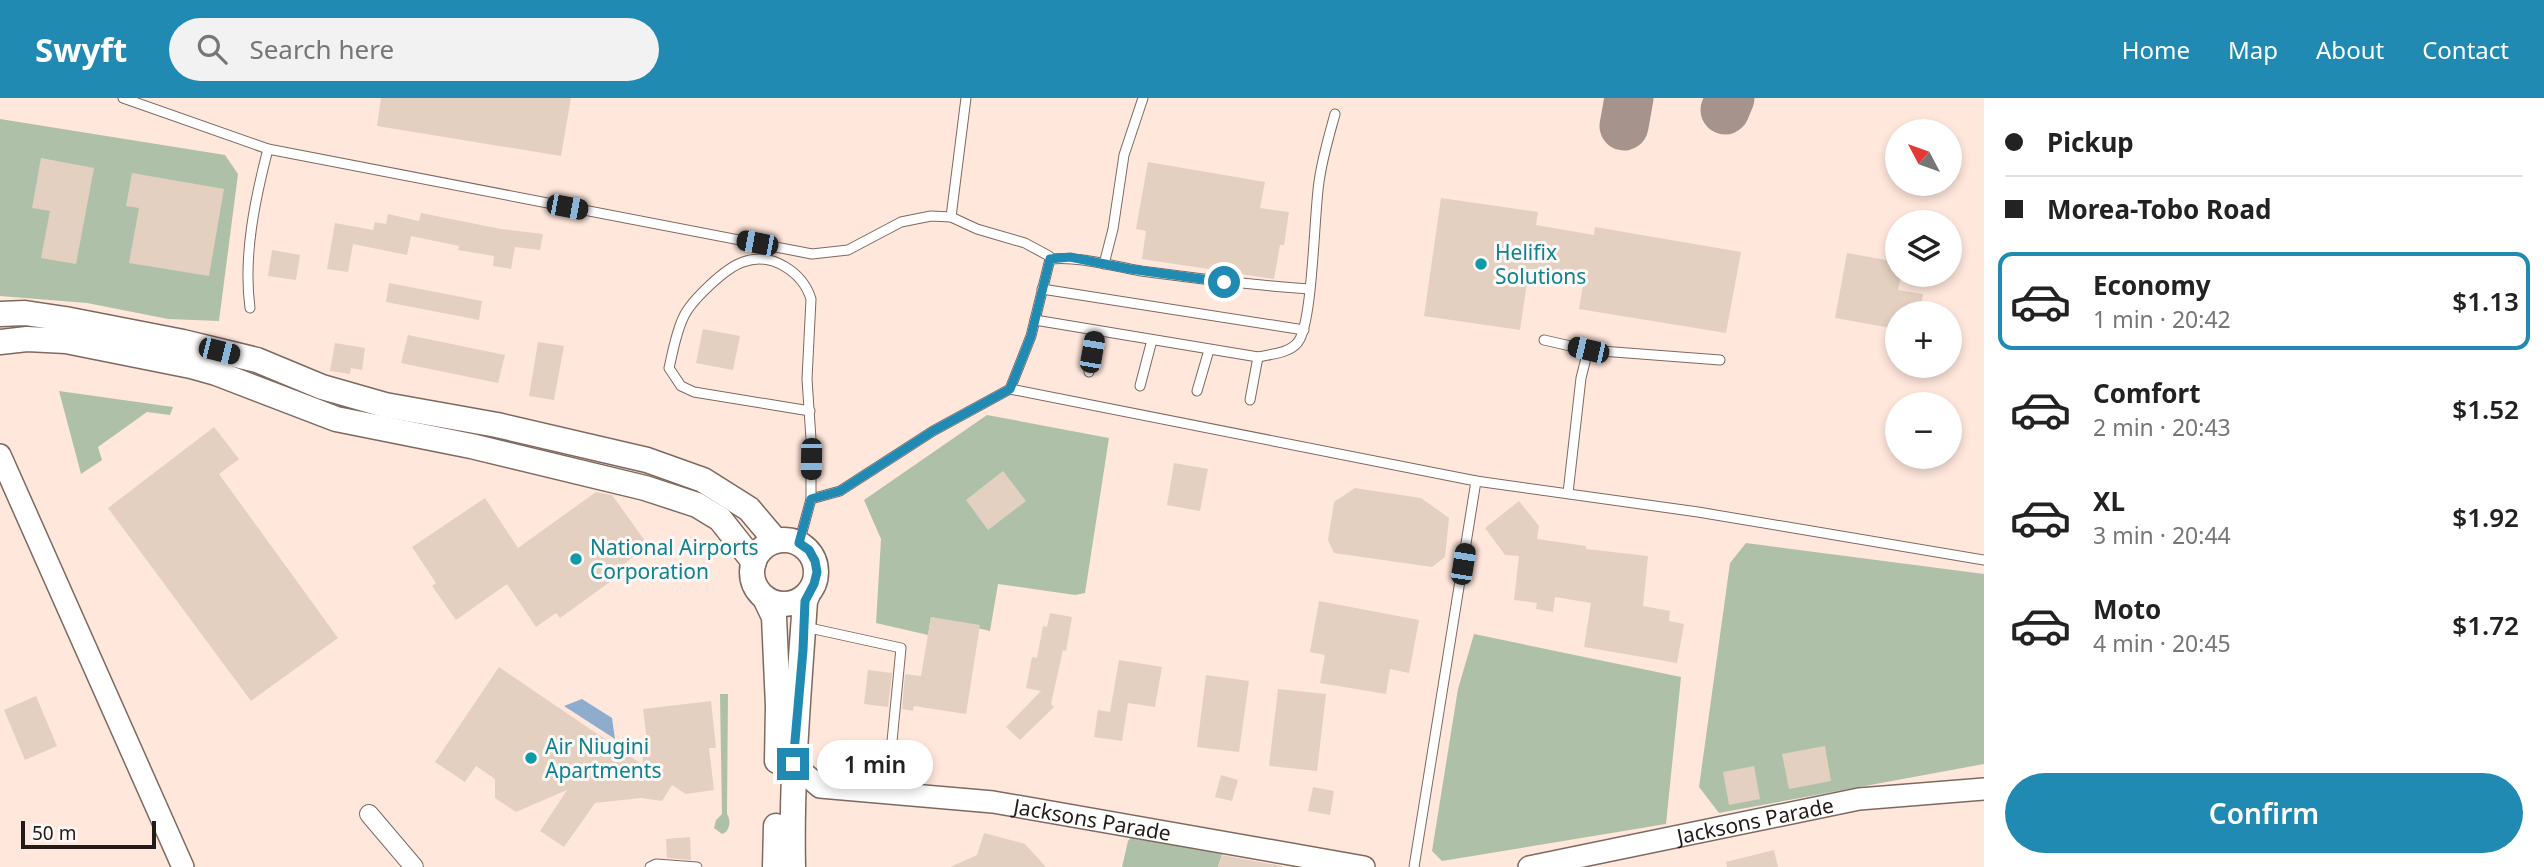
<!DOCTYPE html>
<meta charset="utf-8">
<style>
:root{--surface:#fff;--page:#f2f2f2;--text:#222;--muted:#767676;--line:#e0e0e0;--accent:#208ab2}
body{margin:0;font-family:"Noto Sans",sans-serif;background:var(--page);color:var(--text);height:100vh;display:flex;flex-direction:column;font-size:26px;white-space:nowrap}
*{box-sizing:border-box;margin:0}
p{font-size:23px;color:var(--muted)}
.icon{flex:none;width:38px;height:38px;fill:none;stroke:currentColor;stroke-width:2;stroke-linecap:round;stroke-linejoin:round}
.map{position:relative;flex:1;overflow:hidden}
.side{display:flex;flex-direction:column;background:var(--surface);width:560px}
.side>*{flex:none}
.banner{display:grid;align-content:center;height:154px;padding:0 21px;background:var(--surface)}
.needle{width:46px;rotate:311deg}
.tools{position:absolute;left:1885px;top:21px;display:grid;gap:14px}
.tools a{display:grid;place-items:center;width:77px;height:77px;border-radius:50%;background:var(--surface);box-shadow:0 4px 10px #0003;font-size:35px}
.scale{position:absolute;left:21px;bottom:18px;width:135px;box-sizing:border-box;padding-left:7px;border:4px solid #231b17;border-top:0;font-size:19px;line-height:24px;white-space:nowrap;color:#231b17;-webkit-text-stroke:5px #fdf8f6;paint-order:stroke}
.end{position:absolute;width:32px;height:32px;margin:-16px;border:9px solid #208ab2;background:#fff;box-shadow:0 0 0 4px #fff}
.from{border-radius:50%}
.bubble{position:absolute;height:49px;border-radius:24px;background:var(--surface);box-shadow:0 4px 10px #0003;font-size:23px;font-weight:600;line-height:49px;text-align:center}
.car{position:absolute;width:21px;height:42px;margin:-21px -10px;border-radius:9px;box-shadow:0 0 5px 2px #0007;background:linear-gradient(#222 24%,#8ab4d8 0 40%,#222 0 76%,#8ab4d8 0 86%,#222 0)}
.banner b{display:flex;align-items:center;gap:24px;height:66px;font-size:26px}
.banner b+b{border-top:2px solid var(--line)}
.banner i{width:18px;height:18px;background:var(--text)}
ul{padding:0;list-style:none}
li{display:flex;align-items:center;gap:21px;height:98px;margin:0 14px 10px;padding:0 7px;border:4px solid transparent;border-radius:14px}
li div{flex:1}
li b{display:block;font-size:26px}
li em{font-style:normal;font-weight:600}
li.current{border-color:var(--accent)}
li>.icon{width:63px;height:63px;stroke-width:1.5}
.primary-button{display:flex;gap:14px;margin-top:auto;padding:14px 21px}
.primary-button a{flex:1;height:80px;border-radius:42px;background:var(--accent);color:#fff;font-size:28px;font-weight:600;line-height:80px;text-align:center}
header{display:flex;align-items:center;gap:42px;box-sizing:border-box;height:98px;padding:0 35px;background:var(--accent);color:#fff}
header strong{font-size:33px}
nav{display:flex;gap:38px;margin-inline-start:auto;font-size:24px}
.search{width:490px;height:63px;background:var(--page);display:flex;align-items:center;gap:18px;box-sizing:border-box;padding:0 24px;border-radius:38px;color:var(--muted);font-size:26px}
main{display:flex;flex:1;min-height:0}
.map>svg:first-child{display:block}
.green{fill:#aec1a8}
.water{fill:#8eacce}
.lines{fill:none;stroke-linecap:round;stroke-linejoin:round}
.taxiway{stroke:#a6948c;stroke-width:49}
.building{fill:#e4d0c0}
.service-casing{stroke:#7e695f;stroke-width:11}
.minor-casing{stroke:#7e695f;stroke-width:20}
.tertiary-casing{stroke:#7e695f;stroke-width:24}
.secondary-casing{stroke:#7e695f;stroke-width:27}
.service{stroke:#fff;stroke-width:9}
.minor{stroke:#fff;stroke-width:18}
.tertiary{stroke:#fff;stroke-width:21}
.secondary{stroke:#fff;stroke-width:24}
.route{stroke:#208ab2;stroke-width:9}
.culture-dot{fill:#0f9aa8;stroke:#fdf8f6;stroke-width:2.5}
.labels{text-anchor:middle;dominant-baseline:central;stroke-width:6;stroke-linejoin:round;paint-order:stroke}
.culture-label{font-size:21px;fill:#0d838f;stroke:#fdf8f6;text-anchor:start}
.street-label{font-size:21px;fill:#231b17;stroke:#fdf8f6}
</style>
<header>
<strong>Swyft</strong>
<div class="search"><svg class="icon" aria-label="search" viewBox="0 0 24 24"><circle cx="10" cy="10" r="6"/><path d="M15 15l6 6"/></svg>Search here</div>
<nav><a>Home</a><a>Map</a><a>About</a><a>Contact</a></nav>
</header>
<main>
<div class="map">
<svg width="1984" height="769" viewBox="0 0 1984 769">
<rect width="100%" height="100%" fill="#ffe7dc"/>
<g class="green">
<path d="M 0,21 L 225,57 L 238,76 L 219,223 L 168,221 L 87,205 L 0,198 Z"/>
<path d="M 59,293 L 173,309 L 170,317 L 147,314 L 98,349 L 102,362 L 81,376 Z"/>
<path d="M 987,317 L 1109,340 L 1085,495 L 1075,497 L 998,486 L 990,533 L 931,519 L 928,537 L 876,525 L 881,441 L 864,402 Z"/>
<path d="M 1746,445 L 1984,476 L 1984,666 L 1719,715 L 1699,689 L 1730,465 Z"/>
<path d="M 1474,536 L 1681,579 L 1666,726 L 1442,763 L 1432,753 L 1458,591 Z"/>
<path d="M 720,596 L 728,596 L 727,716 C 731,723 730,728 726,734 L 722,736 L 714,730 L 716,722 L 722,716 Z"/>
<path d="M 1132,738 L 1222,756 L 1218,769 L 1122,769 L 1128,743 Z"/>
</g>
<path class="water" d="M 582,601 L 612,620 L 615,641 L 564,608 Z"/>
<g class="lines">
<g class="taxiway">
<path d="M 1725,12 L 1730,0"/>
<path d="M 1624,28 L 1629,0"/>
</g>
</g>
<g class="building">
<path d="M 381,0 L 571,0 L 561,58 L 377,28 Z"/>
<path d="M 41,60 L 94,70 L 76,166 L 41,160 L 50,113 L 32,110 Z"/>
<path d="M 1148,64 L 1265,84 L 1260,110 L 1289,114 L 1284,147 L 1280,147 L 1274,181 L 1142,161 L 1146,133 L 1136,131 Z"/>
<path d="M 132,75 L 224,91 L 209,178 L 129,165 L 139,110 L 126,108 Z"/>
<path d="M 1441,100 L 1538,114 L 1536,127 L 1594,137 L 1595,129 L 1741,154 L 1726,235 L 1579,211 L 1584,181 L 1529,171 L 1520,232 L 1424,218 Z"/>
<path d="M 421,115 L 501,131 L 543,136 L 540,152 L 515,149 L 511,171 L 493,168 L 494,158 L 458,152 L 459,148 L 411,138 L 407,157 L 353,146 L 348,174 L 327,171 L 335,125 L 373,132 L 375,124 L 386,126 L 388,116 L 419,123 Z"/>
<path d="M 272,152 L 300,157 L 296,182 L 268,178 Z"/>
<path d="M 1847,155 L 1897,164 L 1897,177 L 1901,177 L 1898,192 L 1923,196 L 1920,215 L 1897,215 L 1897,231 L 1835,220 Z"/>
<path d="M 389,185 L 482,203 L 479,222 L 386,204 Z"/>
<path d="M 703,231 L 740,238 L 733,272 L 696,265 Z"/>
<path d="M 408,237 L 505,257 L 498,285 L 401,265 Z"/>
<path d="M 538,244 L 564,248 L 554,302 L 529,298 Z"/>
<path d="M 335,245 L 365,250 L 362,272 L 351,270 L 350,276 L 330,273 Z"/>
<path d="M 214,329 L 239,361 L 219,376 L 338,540 L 251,603 L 108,410 Z"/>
<path d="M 1174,365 L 1208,371 L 1200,413 L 1167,407 Z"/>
<path d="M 1003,373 L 1026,403 L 988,432 L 966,402 Z"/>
<path d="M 1355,390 L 1421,400 L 1449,420 L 1445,459 L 1432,469 L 1334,455 L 1328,442 L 1334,404 Z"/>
<path d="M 596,394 L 612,397 L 648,447 L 618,471 L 621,476 L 560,520 L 556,515 L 536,529 L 507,486 L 456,522 L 432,488 L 436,485 L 412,449 L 485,400 L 518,450 Z"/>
<path d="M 1519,403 L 1539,428 L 1537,441 L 1586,448 L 1586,451 L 1648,458 L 1643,508 L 1670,513 L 1669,523 L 1684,526 L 1677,565 L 1584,549 L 1591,505 L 1555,499 L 1553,514 L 1536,511 L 1537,505 L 1514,502 L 1519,458 L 1505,457 L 1485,430 Z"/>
<path d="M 1319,503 L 1419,522 L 1409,575 L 1390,571 L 1386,596 L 1320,585 L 1325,557 L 1310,554 Z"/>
<path d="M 1050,515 L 1072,519 L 1066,553 L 1063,552 L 1051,606 L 1054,609 L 1020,642 L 1006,629 L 1041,593 L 1026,590 L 1032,559 L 1037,560 L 1043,528 L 1047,529 Z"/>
<path d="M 931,519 L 980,527 L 966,616 L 914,608 L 913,613 L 902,611 L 905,576 L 921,578 Z"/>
<path d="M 1119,562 L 1162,569 L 1155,609 L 1128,605 L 1122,643 L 1094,639 L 1098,612 L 1110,614 Z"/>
<path d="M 499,569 L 643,667 L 642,651 L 648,650 L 643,611 L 711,603 L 716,650 L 709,650 L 714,692 L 686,696 L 672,687 L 662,703 L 641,700 L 595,705 L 564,749 L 540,733 L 567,692 L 516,714 L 495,700 L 495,681 L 476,668 L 465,684 L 435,664 Z"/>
<path d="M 868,572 L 892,575 L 888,609 L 864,606 Z"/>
<path d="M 1206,577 L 1249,583 L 1239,654 L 1197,649 Z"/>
<path d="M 1278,591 L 1326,596 L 1317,673 L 1269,668 Z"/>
<path d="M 36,598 L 57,648 L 25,662 L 4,612 Z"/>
<path d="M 1825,648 L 1831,683 L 1789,691 L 1782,656 Z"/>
<path d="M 1754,668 L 1760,701 L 1729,707 L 1723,674 Z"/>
<path d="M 1221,677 L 1238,682 L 1232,703 L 1215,699 Z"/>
<path d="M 1313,689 L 1334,693 L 1330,717 L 1308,713 Z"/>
<path d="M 984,735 L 1025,746 L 1046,769 L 950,769 L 977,757 Z"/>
<path d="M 690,739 L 691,762 L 667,760 L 666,741 Z"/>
<path d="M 1774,752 L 1778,769 L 1727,769 L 1726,764 Z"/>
<path d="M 1222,757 L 1282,768 L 1282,769 L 1218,769 Z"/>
</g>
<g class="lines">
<defs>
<g id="service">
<path d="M 123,0 L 268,51 L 812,156 L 848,152 L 901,124 L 931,118 L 951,119 L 977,131 L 1025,145 L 1049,158 L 1050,161 L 1031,238 L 1010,291 L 933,333 L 840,393 L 811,401"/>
<path d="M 951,119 L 966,0"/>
<path d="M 1050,161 C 1080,158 1111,168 1141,173 C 1197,181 1253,187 1309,191"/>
<path d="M 1104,166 L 1113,131 L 1124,57 L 1143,0"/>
<path d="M 1042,191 L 1304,232"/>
<path d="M 250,210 C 243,158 255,101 268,51"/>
<path d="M 1035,222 L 1258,259 C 1271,256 1290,255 1298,244 C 1313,225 1314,115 1319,84 C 1322,61 1329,38 1335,16"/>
<path d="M 1544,242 L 1588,252 L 1720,262"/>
<path d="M 1089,274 L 1096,234"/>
<path d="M 1140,288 L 1152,242"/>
<path d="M 1010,291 L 1476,383 L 1698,414 L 1984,462"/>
<path d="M 1197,293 L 1209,252"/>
<path d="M 1250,302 L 1258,259"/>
<path d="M 1568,395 L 1581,280 L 1588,252"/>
<path d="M 799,445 L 811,401 L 811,341 L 807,281 L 811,201 C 803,175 772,153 743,164 C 725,170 692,202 684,218 C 676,234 673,253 669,270 L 681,288 L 694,294 L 810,313"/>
<path d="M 805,529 L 901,550 L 887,695"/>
<path d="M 650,769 L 656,766 L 697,769"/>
<path d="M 1414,769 L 1476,383"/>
</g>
<path id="minor" d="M 369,716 L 414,769"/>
<g id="tertiary">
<path d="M 0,357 L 183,769"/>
<path id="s1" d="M 793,666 L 820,689 L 993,704 L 1364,769"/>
<path id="s2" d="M 1529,769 L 1859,701 L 1984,691"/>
</g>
<g id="secondary">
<path d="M 0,216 L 25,215 L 65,221 L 183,244 L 257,262 L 322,289 L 385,307 L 497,327 L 647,362 L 703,382 L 749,411 L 776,443"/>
<path d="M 0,244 L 27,241 L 66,243 L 191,268 L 216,275 L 336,321 L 471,348 L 645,390 L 697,407 L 720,421 L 754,464"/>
<circle cx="784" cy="474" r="32"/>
<path d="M 765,500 L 774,519 L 778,608 L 777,663"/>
<path d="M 775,769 L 776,728"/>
<path d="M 793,769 C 791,680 799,592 805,503 L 808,496"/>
</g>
</defs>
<use href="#service" class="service-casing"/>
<use href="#minor" class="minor-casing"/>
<use href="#tertiary" class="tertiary-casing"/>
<use href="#secondary" class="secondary-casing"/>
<use href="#service" class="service"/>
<use href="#minor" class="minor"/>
<use href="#tertiary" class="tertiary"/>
<use href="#secondary" class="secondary"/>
</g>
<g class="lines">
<path class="route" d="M 793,666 L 803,552 L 805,503 L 814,486 L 817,474 L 815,463 L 809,452 L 799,445 L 811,401 L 840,393 L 933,333 L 1010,291 L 1031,238 L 1050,161 L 1070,159 L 1130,171 L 1224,184"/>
</g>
<g class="culture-dot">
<circle cx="1481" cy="166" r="7"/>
<circle cx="576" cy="461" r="7"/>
<circle cx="531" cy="660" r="7"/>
</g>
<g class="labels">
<g class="culture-label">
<text x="1495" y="154">Helifix<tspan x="1495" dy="24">Solutions</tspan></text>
<text x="590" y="449">National Airports<tspan x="590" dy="24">Corporation</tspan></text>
<text x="545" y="648">Air Niugini<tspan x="545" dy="24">Apartments</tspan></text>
</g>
<g class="street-label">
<text stroke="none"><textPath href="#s1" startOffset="310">Jacksons Parade</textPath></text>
<text stroke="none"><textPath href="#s2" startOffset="231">Jacksons Parade</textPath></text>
</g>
</g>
</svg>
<div class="tools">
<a><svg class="needle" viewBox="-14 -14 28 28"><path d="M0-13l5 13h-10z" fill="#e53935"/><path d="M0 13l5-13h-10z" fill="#767676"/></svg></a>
<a><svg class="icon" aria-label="layers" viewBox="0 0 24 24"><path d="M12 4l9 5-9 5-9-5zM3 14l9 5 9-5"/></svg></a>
<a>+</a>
<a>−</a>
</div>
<div class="scale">50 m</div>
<i class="end from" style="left:1224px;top:184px"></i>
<i class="end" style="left:793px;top:666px"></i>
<div class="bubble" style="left:817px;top:642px;width:116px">1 min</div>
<i class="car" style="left:567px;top:109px;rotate:101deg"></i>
<i class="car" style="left:757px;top:145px;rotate:281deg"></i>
<i class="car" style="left:1588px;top:252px;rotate:283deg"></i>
<i class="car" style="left:219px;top:253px;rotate:104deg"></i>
<i class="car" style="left:1092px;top:254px;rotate:10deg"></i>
<i class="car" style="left:811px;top:361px;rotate:181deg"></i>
<i class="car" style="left:1463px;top:466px;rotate:9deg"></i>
</div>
<section class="side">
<div class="banner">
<b><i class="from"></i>Pickup</b>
<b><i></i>Morea-Tobo Road</b>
</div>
<ul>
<li class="current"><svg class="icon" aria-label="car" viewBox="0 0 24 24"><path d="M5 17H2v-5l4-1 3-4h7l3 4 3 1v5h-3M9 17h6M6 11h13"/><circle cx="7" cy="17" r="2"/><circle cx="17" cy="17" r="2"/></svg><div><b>Economy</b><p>1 min · 20:42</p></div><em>$1.13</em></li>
<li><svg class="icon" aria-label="car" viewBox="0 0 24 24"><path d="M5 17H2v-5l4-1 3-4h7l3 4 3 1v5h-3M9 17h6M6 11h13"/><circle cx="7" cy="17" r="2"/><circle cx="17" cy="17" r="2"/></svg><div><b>Comfort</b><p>2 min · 20:43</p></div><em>$1.52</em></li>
<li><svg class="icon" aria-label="car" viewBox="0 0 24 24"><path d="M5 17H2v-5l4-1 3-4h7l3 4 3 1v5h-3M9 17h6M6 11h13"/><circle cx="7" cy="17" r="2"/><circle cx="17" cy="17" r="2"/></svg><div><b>XL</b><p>3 min · 20:44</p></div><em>$1.92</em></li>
<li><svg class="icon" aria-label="car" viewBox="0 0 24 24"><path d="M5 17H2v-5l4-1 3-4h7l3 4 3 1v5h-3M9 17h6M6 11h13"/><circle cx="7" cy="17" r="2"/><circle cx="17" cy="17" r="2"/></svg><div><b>Moto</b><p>4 min · 20:45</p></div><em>$1.72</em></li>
</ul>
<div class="primary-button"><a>Confirm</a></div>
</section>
</main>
